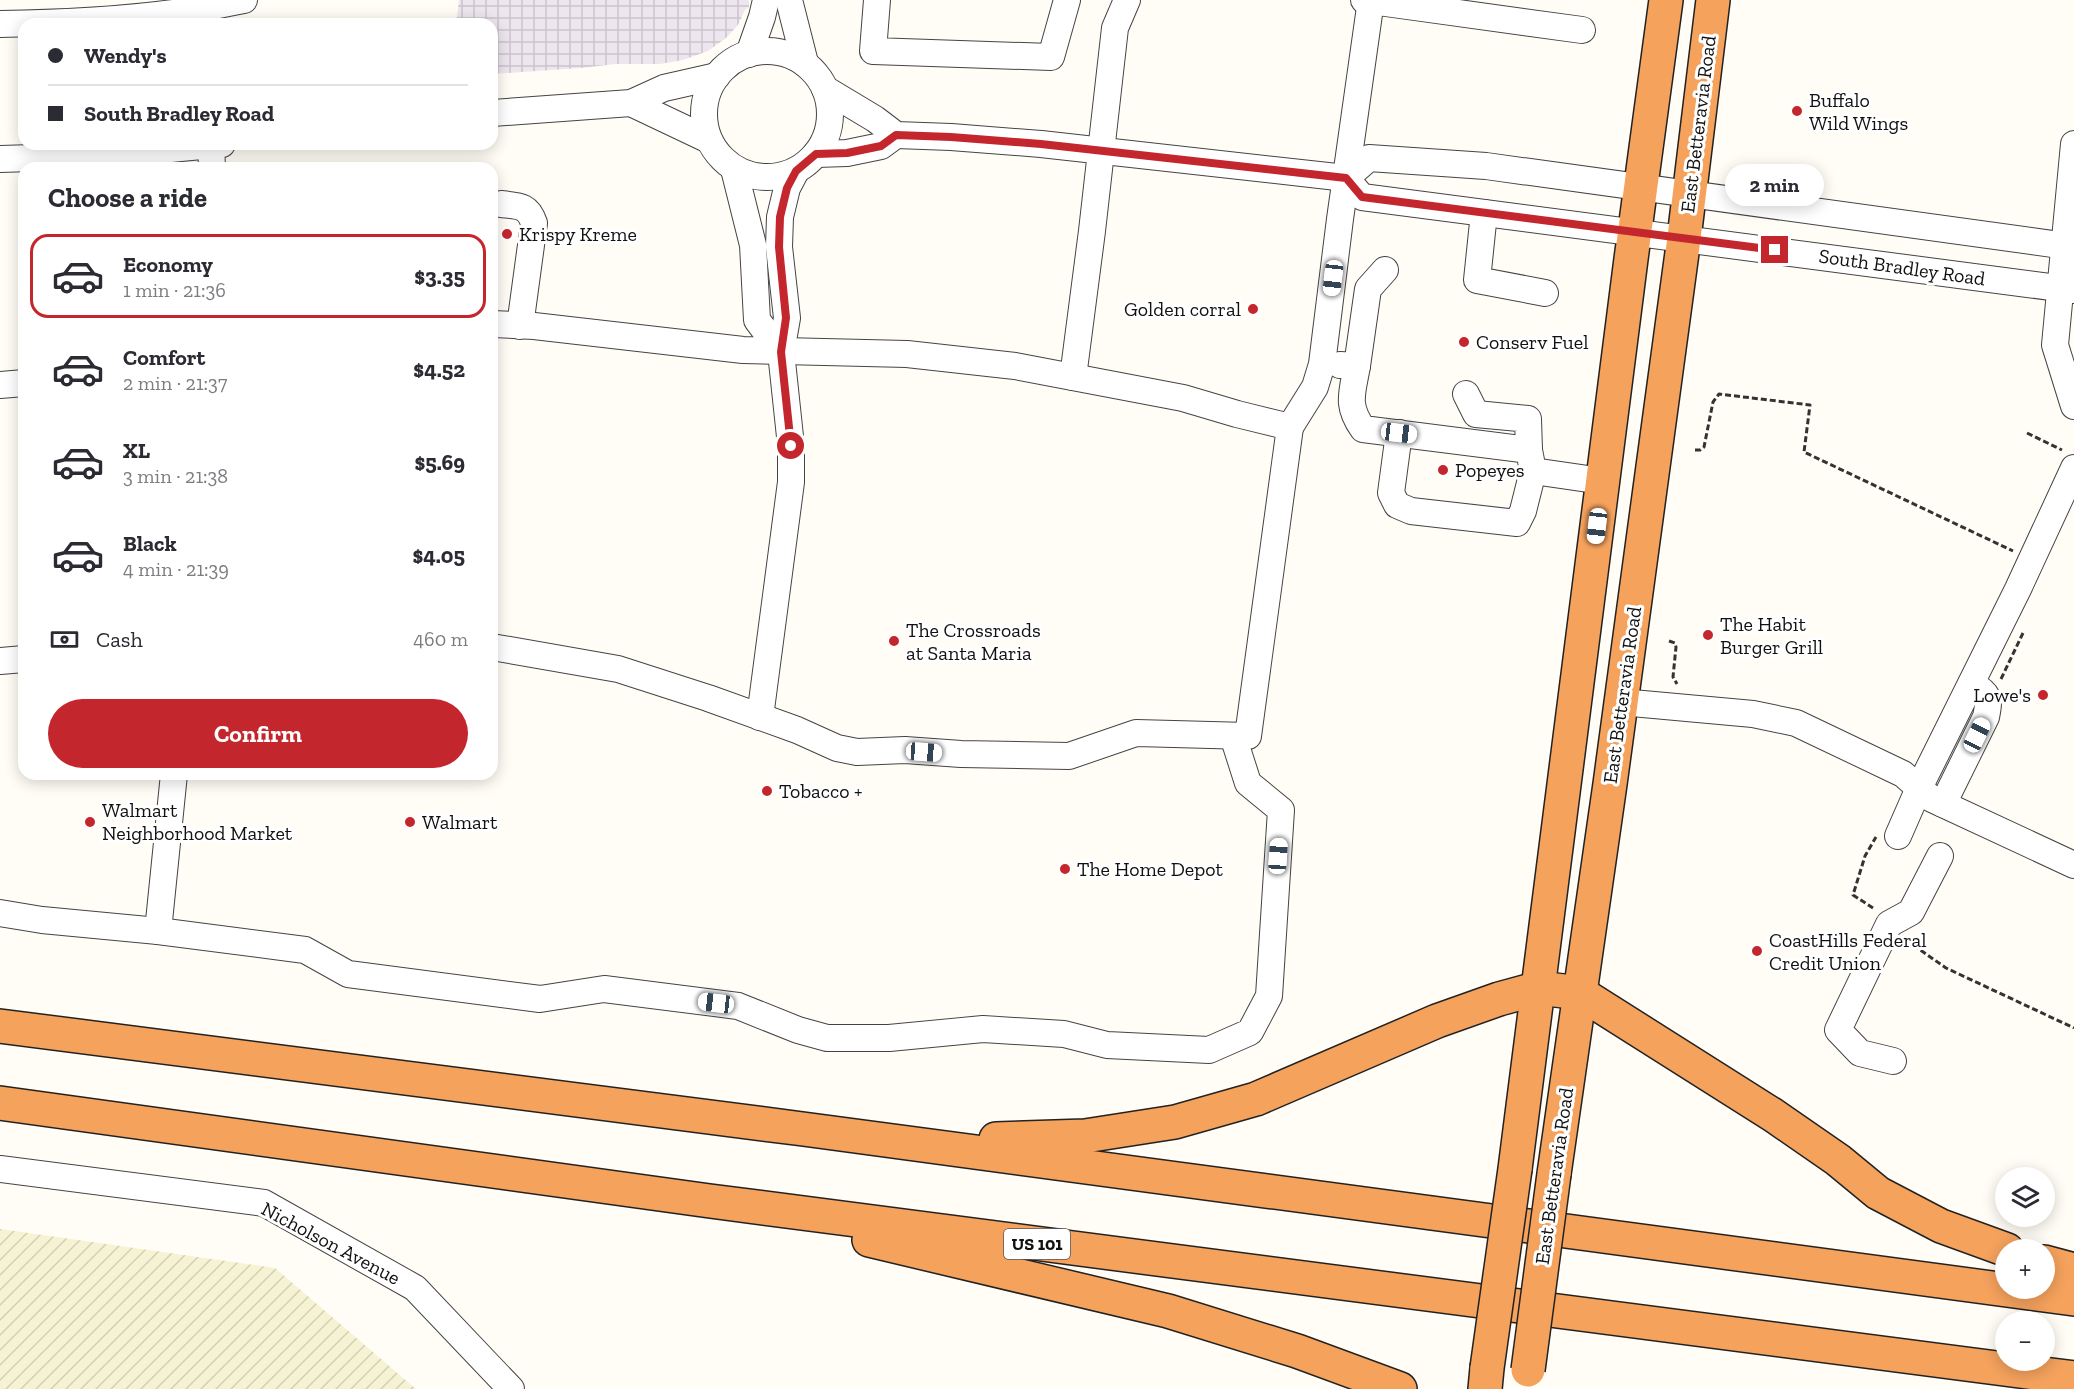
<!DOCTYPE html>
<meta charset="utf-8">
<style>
:root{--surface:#fff;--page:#f7f7f7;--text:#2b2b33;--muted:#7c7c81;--line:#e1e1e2;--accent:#c4262e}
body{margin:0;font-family:"Zilla Slab",serif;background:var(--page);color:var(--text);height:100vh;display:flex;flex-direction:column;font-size:22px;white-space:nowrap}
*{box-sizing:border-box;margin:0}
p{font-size:20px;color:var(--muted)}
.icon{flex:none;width:33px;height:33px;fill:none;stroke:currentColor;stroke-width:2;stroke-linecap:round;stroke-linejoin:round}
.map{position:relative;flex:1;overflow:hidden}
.side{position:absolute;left:18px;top:162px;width:480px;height:618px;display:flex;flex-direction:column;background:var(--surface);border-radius:18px;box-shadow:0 3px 15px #0003}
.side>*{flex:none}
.top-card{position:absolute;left:18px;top:18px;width:480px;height:132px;border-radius:18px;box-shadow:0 3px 15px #0003;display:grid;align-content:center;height:132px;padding:0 30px;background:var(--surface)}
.buttons{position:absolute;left:1995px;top:1167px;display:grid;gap:12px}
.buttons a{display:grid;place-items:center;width:60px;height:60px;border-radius:50%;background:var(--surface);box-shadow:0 3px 15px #0003;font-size:30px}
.end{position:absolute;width:27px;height:27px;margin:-14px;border:8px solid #c4262e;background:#fff;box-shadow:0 0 0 3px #fff}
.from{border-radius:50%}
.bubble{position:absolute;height:42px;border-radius:21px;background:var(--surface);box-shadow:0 3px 15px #0003;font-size:20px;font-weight:800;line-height:42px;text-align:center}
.car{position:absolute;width:18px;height:36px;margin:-18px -9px;border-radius:8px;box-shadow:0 0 4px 2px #0007;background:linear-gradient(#fff 24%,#345 0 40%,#fff 0 76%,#345 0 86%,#fff 0)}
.top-card b{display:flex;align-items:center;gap:21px;height:57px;font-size:22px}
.top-card b+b{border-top:2px solid var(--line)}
.top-card i{width:15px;height:15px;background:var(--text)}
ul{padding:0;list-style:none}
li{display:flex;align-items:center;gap:18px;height:84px;margin:0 12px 9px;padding:0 18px;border:3px solid transparent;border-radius:18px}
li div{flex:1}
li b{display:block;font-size:22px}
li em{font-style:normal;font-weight:800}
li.on{border-color:var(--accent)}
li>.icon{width:54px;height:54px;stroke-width:1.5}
h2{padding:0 30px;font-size:27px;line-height:72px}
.pay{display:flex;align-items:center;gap:15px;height:66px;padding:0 30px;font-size:22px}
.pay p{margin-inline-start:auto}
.button{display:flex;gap:12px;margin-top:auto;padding:12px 30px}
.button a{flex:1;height:69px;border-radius:36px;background:var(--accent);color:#fff;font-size:24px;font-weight:800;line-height:69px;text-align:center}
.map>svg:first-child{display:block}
.industrial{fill:url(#industrial-grid)}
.farmland{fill:url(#farmland-furrows)}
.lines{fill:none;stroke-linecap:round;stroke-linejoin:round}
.minor-casing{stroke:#444;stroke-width:28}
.highway-casing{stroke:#222;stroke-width:36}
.path{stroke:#333;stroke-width:3;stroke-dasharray:6 3;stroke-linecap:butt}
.minor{stroke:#fff;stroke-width:26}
.highway{stroke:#f5a25d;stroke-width:33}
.highway-bridge-casing{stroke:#222;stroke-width:36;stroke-linecap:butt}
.highway-bridge{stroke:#f5a25d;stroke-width:33}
.route{stroke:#c4262e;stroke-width:8}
.poi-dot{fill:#c4262e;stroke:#fff;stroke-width:2}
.labels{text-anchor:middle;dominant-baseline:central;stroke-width:6;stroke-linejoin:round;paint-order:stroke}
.shield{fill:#fff;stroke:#585858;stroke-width:1.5}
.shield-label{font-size:18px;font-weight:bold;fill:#111}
.poi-label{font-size:20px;fill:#111;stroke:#fff;text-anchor:start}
.street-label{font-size:20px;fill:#111;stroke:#fff}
</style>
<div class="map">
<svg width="2074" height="1389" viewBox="0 0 2074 1389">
<defs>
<pattern id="industrial-grid" width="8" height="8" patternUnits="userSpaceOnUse" patternTransform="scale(1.5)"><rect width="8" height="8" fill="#eee6ef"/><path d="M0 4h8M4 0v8" fill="none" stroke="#cbc4cc"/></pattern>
<pattern id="farmland-furrows" width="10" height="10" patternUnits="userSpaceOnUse" patternTransform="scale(1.5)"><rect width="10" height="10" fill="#f6f3d4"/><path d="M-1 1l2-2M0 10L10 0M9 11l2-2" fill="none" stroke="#d2cfb5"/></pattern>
</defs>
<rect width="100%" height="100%" fill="#fffdf5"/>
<path class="industrial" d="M 459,0 L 749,0 L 749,7 L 745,10 L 738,25 L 726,38 L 708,51 L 683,60 L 660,64 L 615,64 L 581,68 L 492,74 L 492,24 L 456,24 Z"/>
<path class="farmland" d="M 0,1229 L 275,1268 L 416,1389 L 0,1389 Z"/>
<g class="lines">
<defs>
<g id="minor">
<path d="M 789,0 L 805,63"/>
<path d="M 877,0 L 873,51 L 1051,57 L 1067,0"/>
<path d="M 1364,0 L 1582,30"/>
<path d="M 0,24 C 64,23 130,20 194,10 C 210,7 227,3 244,0"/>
<circle cx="767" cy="114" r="63"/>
<path d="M 749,54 L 762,17 L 766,0"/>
<path d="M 825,89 L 875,119 L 896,135 L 951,137 L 1041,144 L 1346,178 L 1362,197 L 2074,290"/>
<path d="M 631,103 L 709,140"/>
<path d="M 492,113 L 631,103 L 664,88 L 717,76"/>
<path d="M 211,144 L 212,168"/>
<path d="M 2074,144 L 2055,345 L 2074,406"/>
<path d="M 816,154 L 847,153 L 881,146 L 896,135"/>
<path d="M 0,159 L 98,156 L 222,144"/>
<path d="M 734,169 L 753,245 L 757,320 L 781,352"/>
<path d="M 1346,178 L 1369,158 L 1486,166 L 2074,247"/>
<path d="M 501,204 C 519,206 528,205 534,223 L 520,326"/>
<path d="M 1484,213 L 1477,280 L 1545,293"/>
<path d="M 492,324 L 534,326 L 743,350 L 907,354 L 1015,366 L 1183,398 L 1237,414 L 1290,427 L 1248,736 L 1136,733 L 1069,756 L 961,754 L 905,750 L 857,752 L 837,748 L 797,730 L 708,698 L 618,669 L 492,647"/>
<path d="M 1340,365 L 1357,366 L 1368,289 L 1385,270"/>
<path d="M 1357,366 C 1352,394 1346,405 1363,429 L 1529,450"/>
<path d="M 1073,377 L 1092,231 L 1115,28 L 1127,0"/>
<path d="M 0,385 L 24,383"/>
<path d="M 1466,394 L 1476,414 L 1528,419 L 1529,450 L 1533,471 L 1602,481"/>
<path d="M 1290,427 L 1315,387 L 1322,364 L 1340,219 L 1371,0"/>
<path d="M 1399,433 L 1391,493 L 1397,505 L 1411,511 L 1517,523 L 1523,511 L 1533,471"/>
<path d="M 0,661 L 24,659"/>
<path d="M 1621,702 L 1753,714 L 1796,723 L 1903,774 L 1919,788 L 2018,589 L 2074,468"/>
<path d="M 760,717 L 791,482 L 791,446 L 781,352 L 787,318 L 779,247 L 780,217 L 787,188 L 796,171"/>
<path d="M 1943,804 L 1986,717 C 1990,698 1989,693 1971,684"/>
<path d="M 1898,836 L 1919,788 L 1932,799 L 2074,865"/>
<path d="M 0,913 L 42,920 L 158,931 L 305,950 L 348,974 L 540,999 L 604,989 L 738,1006 L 798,1030 L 827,1038 L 889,1038 L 983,1029 L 1064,1034 L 1107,1045 L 1209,1050 L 1250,1032 L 1269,996 L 1281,810 L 1248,783 L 1233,736"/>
<path d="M 158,931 L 174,774"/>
<path d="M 1893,1061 L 1860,1053 L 1838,1030 L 1889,924 L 1911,912 L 1940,856"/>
<path d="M 0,1169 L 264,1203 L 415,1288 L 511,1389"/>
</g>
<g id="highway">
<path d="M 0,1026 L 803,1129 L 2074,1299"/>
<path d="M 0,1103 L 710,1201 L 2074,1378"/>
<path d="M 996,1139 L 1085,1136 L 1175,1122 L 1256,1099 L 1437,1021 L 1499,999 L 1539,988 L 1580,993 L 1773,1115 L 1838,1160 L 1878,1193 L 1941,1226 L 2007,1250"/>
<path d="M 1515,1169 L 1631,259 L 1666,0"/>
<path d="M 1554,1174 L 1610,784 L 1684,238 L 1713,0"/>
<path d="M 869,1240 L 1168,1311 L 1297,1351 L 1400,1389"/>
<path d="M 2044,1262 L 2074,1270"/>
<path d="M 1485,1389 L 1487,1368"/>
</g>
</defs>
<use href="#minor" class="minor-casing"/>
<use href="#highway" class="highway-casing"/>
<g class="path">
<path d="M 2027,433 L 2062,450"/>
<path d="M 1695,450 L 1700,450 L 1704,447 L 1713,402 L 1719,394 L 1810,405 L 1804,452 L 2013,551"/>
<path d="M 1669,641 L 1675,643 L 1676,647 L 1673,677 L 1677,684"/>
<path d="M 2001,679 L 2023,633"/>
<path d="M 1873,908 L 1853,895 L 1865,856 L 1876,837"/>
<path d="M 1906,940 L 1946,968 L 2074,1028"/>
</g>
<use href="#minor" class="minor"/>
<use href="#highway" class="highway"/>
<defs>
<g id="highway-bridge">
<path d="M 1487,1368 L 1515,1169"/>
<path d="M 1528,1370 L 1554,1174"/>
</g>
</defs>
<use href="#highway-bridge" class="highway-bridge-casing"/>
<use href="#highway-bridge" class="highway-bridge"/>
</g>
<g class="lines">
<path class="route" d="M 791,446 L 781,352 L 786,318 L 779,247 L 780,217 L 787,188 L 796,171 L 816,154 L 847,153 L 881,146 L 896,135 L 951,137 L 1041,144 L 1346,178 L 1362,197 L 1775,250"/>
</g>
<g class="poi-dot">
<circle cx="1797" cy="111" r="6"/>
<circle cx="507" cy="234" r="6"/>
<circle cx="1253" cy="309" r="6"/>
<circle cx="1464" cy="342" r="6"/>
<circle cx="1443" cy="470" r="6"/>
<circle cx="1708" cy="635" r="6"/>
<circle cx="894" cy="641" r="6"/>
<circle cx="2043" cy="695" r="6"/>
<circle cx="767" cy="791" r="6"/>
<circle cx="90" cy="822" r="6"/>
<circle cx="410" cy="822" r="6"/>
<circle cx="1065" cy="869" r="6"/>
<circle cx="1757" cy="951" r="6"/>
</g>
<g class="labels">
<rect class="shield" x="1004" y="1229" width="66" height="30" rx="4.5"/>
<g class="shield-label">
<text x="1037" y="1244">US 101</text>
</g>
<g class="poi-label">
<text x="1809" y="100">Buffalo<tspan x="1809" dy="23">Wild Wings</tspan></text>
<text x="519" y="234">Krispy Kreme</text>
<text x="1241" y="309" text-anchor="end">Golden corral</text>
<text x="1476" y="342">Conserv Fuel</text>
<text x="1455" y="470">Popeyes</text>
<text x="1720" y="624">The Habit<tspan x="1720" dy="23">Burger Grill</tspan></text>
<text x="906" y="630">The Crossroads<tspan x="906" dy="23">at Santa Maria</tspan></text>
<text x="2031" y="695" text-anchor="end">Lowe's</text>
<text x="779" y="791">Tobacco +</text>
<text x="102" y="810">Walmart<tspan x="102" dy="23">Neighborhood Market</tspan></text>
<text x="422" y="822">Walmart</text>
<text x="1077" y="869">The Home Depot</text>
<text x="1769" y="940">CoastHills Federal<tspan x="1769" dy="23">Credit Union</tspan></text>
</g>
<g class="street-label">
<text transform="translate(1698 124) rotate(-83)">East Betteravia Road</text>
<text transform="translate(1902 267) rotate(8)">South Bradley Road</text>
<text transform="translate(1622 695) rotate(-82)">East Betteravia Road</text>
<text transform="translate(1554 1176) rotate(-82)">East Betteravia Road</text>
<text transform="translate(331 1243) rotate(28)">Nicholson Avenue</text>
</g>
</g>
</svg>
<div class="buttons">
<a><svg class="icon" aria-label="layers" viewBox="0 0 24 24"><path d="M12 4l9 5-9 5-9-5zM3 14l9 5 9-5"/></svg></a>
<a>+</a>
<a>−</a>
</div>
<i class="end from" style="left:791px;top:446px"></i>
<i class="end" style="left:1775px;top:250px"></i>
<div class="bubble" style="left:1725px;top:164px;width:99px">2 min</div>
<i class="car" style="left:1333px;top:278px;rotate:187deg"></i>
<i class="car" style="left:1399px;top:433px;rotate:97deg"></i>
<i class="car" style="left:1597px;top:526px;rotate:187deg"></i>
<i class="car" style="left:1977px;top:735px;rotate:26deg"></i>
<i class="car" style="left:924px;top:752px;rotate:94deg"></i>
<i class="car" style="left:1278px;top:856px;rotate:4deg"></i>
<i class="car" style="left:716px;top:1003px;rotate:277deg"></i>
<div class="top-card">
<b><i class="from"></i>Wendy's</b>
<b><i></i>South Bradley Road</b>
</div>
<section class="side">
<h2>Choose a ride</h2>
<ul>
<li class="on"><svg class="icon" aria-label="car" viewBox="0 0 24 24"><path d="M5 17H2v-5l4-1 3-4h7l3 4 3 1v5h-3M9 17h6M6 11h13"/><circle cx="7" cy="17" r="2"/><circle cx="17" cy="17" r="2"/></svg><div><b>Economy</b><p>1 min · 21:36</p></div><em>$3.35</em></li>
<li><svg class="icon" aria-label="car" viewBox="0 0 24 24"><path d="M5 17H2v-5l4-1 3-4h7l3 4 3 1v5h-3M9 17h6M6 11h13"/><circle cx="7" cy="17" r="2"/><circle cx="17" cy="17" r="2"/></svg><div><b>Comfort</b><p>2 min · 21:37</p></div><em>$4.52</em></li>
<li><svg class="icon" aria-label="car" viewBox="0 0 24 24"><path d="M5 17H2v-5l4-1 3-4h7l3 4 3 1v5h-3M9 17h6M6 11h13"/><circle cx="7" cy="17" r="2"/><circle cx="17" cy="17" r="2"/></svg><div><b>XL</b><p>3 min · 21:38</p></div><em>$5.69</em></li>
<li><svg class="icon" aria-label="car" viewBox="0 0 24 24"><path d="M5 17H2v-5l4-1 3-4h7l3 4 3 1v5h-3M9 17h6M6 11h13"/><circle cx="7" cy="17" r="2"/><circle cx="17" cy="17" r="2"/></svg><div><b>Black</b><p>4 min · 21:39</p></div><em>$4.05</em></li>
</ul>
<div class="pay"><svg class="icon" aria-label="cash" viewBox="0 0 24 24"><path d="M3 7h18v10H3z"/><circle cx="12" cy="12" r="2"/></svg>Cash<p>460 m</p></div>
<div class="button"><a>Confirm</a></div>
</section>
</div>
